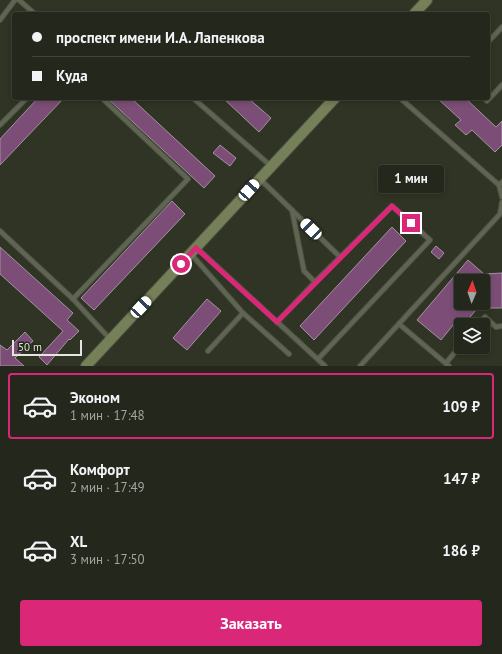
<!DOCTYPE html>
<html lang="ru">
<meta charset="utf-8">
<style>
:root{--surface:#24271b;--page:#2c2f24;--text:#f1f3f6;--muted:#a3a5a3;--line:#41443a;--accent:#db2777}
body{margin:0;font-family:"PT Sans",sans-serif;background:var(--page);color:var(--text);height:100vh;display:flex;flex-direction:column;font-size:15px;white-space:nowrap}
*{box-sizing:border-box;margin:0}
p{font-size:13px;color:var(--muted)}
.icon{flex:none;width:22px;height:22px;fill:none;stroke:currentColor;stroke-width:2;stroke-linecap:round;stroke-linejoin:round}
.map{position:relative;height:366px;overflow:hidden}
.panel{display:flex;flex-direction:column;background:var(--surface);flex:1}
.panel>*{flex:none}
.guide{position:absolute;left:12px;top:12px;width:478px;height:88px;border-radius:4px;box-shadow:0 2px 6px #0003,0 0 0 1px var(--line);display:grid;align-content:center;height:88px;padding:0 20px;background:var(--surface)}
.needle{width:26px;rotate:2deg}
.controls{position:absolute;left:454px;top:274px;display:grid;gap:8px}
.controls a{display:grid;place-items:center;width:36px;height:36px;border-radius:4px;background:var(--surface);box-shadow:0 2px 6px #0003,0 0 0 1px var(--line);font-size:20px}
.scale{position:absolute;left:12px;bottom:10px;width:70px;box-sizing:border-box;padding-left:4px;border:2px solid #e3e6dc;border-top:0;font-size:11px;line-height:14px;white-space:nowrap;color:#e3e6dc;-webkit-text-stroke:3px #262a1b;paint-order:stroke}
.end{position:absolute;width:18px;height:18px;margin:-9px;border:5px solid #db2777;background:#fff;box-shadow:0 0 0 2px #fff}
.from{border-radius:50%}
.bubble{position:absolute;height:28px;border-radius:4px;background:var(--surface);box-shadow:0 2px 6px #0003,0 0 0 1px var(--line);font-size:13px;font-weight:800;line-height:28px;text-align:center}
.car{position:absolute;width:12px;height:24px;margin:-12px -6px;border-radius:5px;box-shadow:0 0 3px 1px #0007;background:linear-gradient(#fff 24%,#345 0 40%,#fff 0 76%,#345 0 86%,#fff 0)}
.guide b{display:flex;align-items:center;gap:14px;height:38px;font-size:15px}
.guide b+b{border-top:1px solid var(--line)}
.guide i{width:10px;height:10px;background:var(--text)}
ul{padding:7px 0 0;list-style:none}
li{display:flex;align-items:center;gap:12px;height:66px;margin:0 8px 6px;padding:0 12px;border:2px solid transparent;border-radius:4px}
li div{flex:1}
li b{display:block;font-size:15px}
li em{font-style:normal;font-weight:800}
li.selected{border-color:var(--accent)}
li>.icon{width:36px;height:36px;stroke-width:1.5}
.action{display:flex;gap:8px;margin-top:auto;padding:8px 20px}
.action a{flex:1;height:46px;border-radius:4px;background:var(--accent);color:#fff;font-size:16px;font-weight:800;line-height:46px;text-align:center}
.map>svg:first-child{display:block}
.building{fill:#7c4e77;stroke:#a292a0}
.lines{fill:none;stroke-linecap:round;stroke-linejoin:round}
.lane-casing{stroke:#4d5143;stroke-width:6}
.secondary-casing{stroke:#4d5143;stroke-width:12}
.lane{stroke:#606553;stroke-width:4}
.secondary{stroke:#757f58;stroke-width:10}
.route{stroke:#db2777;stroke-width:5}
</style>
<div class="map">
<svg width="502" height="366" viewBox="0 0 502 366">
<rect width="100%" height="100%" fill="#303424"/>
<g class="building">
<path d="M 38,98 L 64,98 L 0,165 L 0,139 Z"/>
<path d="M 107,98 L 131,98 L 215,176 L 204,188 Z"/>
<path d="M 223,98 L 248,98 L 271,118 L 259,132 Z"/>
<path d="M 437,98 L 465,98 L 496,127 L 502,121 L 502,145 L 495,152 L 472,130 L 466,135 L 455,125 L 461,120 Z"/>
<path d="M 220,145 L 236,158 L 230,166 L 213,153 Z"/>
<path d="M 172,201 L 185,214 L 94,310 L 81,298 Z"/>
<path d="M 392,227 L 406,241 L 314,340 L 300,326 Z"/>
<path d="M 436,246 L 444,253 L 439,259 L 431,252 Z"/>
<path d="M 0,247 L 73,313 L 67,320 L 79,331 L 70,340 L 69,339 L 47,365 L 39,357 L 63,331 L 0,274 Z"/>
<path d="M 468,260 L 484,274 L 502,273 L 502,308 L 483,308 L 483,281 L 461,281 L 461,303 L 482,303 L 464,324 L 458,319 L 441,340 L 417,320 Z"/>
<path d="M 207,299 L 221,311 L 187,350 L 173,338 Z"/>
<path d="M 25,332 L 33,341 L 15,358 L 24,366 L 0,366 L 0,345 L 7,350 Z"/>
</g>
<g class="lines">
<defs>
<g id="lane">
<path d="M 19,0 L 35,14"/>
<path d="M 0,20 L 15,0"/>
<path d="M 488,42 L 502,27"/>
<path d="M 193,98 L 271,166"/>
<path d="M 400,98 L 499,185 L 502,182"/>
<path d="M 484,98 L 487,101 L 502,85"/>
<path d="M 0,125 L 27,98"/>
<path d="M 260,179 L 340,257"/>
<path d="M 499,185 L 502,197"/>
<path d="M 292,210 L 304,271 L 315,282 L 392,206 L 430,240 L 318,359"/>
<path d="M 0,231 L 73,299 L 110,339"/>
<path d="M 197,248 L 325,366"/>
<path d="M 191,254 L 243,313 L 289,354"/>
<path d="M 73,299 L 188,179 L 104,100"/>
<path d="M 277,322 L 315,282"/>
<path d="M 399,324 L 449,366"/>
<path d="M 478,325 L 485,317 L 496,327 L 502,326"/>
<path d="M 208,351 L 243,313"/>
<path d="M 446,363 L 461,345"/>
<path d="M 360,366 L 500,214 L 502,202"/>
</g>
<g id="secondary">
<path d="M 414,14 L 427,0"/>
<path d="M 86,366 L 335,98"/>
</g>
</defs>
<use href="#lane" class="lane-casing"/>
<use href="#secondary" class="secondary-casing"/>
<use href="#lane" class="lane"/>
<use href="#secondary" class="secondary"/>
</g>
<g class="lines">
<path class="route" d="M 181,264 L 196,248 L 277,322 L 392,206 L 411,223"/>
</g>
</svg>
<div class="controls">
<a><svg class="needle" viewBox="-14 -14 28 28"><path d="M0-13l5 13h-10z" fill="#e53935"/><path d="M0 13l5-13h-10z" fill="#a3a5a3"/></svg></a>
<a><svg class="icon" aria-label="layers" viewBox="0 0 24 24"><path d="M12 4l9 5-9 5-9-5zM3 14l9 5 9-5"/></svg></a>
</div>
<div class="scale">50 m</div>
<i class="end from" style="left:181px;top:264px"></i>
<i class="end" style="left:411px;top:223px"></i>
<div class="bubble" style="left:378px;top:165px;width:66px">1 мин</div>
<i class="car" style="left:249px;top:190px;rotate:42deg"></i>
<i class="car" style="left:311px;top:229px;rotate:314deg"></i>
<i class="car" style="left:141px;top:307px;rotate:43deg"></i>
<div class="guide">
<b><i class="from"></i>проспект имени И.А. Лапенкова</b>
<b><i></i>Куда</b>
</div>
</div>
<section class="panel">
<ul>
<li class="selected"><svg class="icon" aria-label="car" viewBox="0 0 24 24"><path d="M5 17H2v-5l4-1 3-4h7l3 4 3 1v5h-3M9 17h6M6 11h13"/><circle cx="7" cy="17" r="2"/><circle cx="17" cy="17" r="2"/></svg><div><b>Эконом</b><p>1 мин · 17:48</p></div><em>109 ₽</em></li>
<li><svg class="icon" aria-label="car" viewBox="0 0 24 24"><path d="M5 17H2v-5l4-1 3-4h7l3 4 3 1v5h-3M9 17h6M6 11h13"/><circle cx="7" cy="17" r="2"/><circle cx="17" cy="17" r="2"/></svg><div><b>Комфорт</b><p>2 мин · 17:49</p></div><em>147 ₽</em></li>
<li><svg class="icon" aria-label="car" viewBox="0 0 24 24"><path d="M5 17H2v-5l4-1 3-4h7l3 4 3 1v5h-3M9 17h6M6 11h13"/><circle cx="7" cy="17" r="2"/><circle cx="17" cy="17" r="2"/></svg><div><b>XL</b><p>3 мин · 17:50</p></div><em>186 ₽</em></li>
</ul>
<div class="action"><a>Заказать</a></div>
</section>
